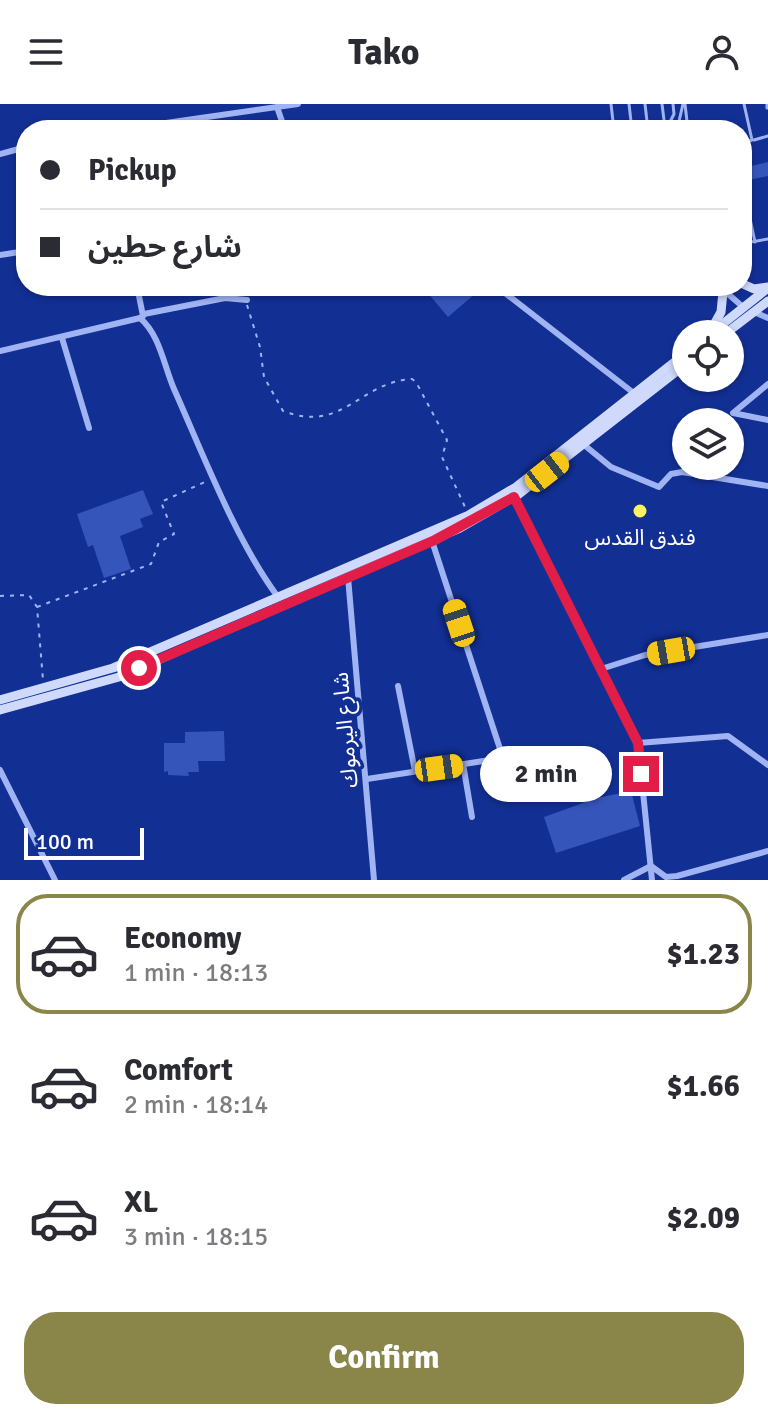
<!DOCTYPE html>
<meta charset="utf-8">
<style>
:root{--surface:#fff;--page:#f2f2f3;--text:#2b2b33;--muted:#7c7c81;--line:#e1e1e2;--accent:#8a8548}
body{margin:0;font-family:Signika,"Noto Sans Arabic",sans-serif;background:var(--page);color:var(--text);height:100vh;display:flex;flex-direction:column;font-size:30px;white-space:nowrap}
*{box-sizing:border-box;margin:0}
p{font-size:26px;color:var(--muted)}
.icon{flex:none;width:44px;height:44px;fill:none;stroke:currentColor;stroke-width:2;stroke-linecap:round;stroke-linejoin:round}
.map{position:relative;height:776px;overflow:hidden}
.details{display:flex;flex-direction:column;background:var(--surface);flex:1}
.details>*{flex:none}
.guide{position:absolute;left:16px;top:16px;width:736px;height:176px;border-radius:32px;box-shadow:0 2px 6px #0004;display:grid;align-content:center;height:176px;padding:0 24px;background:var(--surface)}
.controls{position:absolute;left:672px;top:216px;display:grid;gap:16px}
.controls a{display:grid;place-items:center;width:72px;height:72px;border-radius:50%;background:var(--surface);box-shadow:0 2px 6px #0004;font-size:40px}
.scale{position:absolute;left:24px;bottom:20px;width:120px;box-sizing:border-box;padding-left:8px;border:4px solid #fff;border-top:0;font-size:22px;line-height:28px;white-space:nowrap;color:#fff;-webkit-text-stroke:6px #122f94;paint-order:stroke}
.end{position:absolute;width:36px;height:36px;margin:-18px;border:10px solid #e11d48;background:#fff;box-shadow:0 0 0 4px #fff}
.from{border-radius:50%}
.bubble{position:absolute;height:56px;border-radius:28px;background:var(--surface);box-shadow:0 2px 6px #0004;font-size:26px;font-weight:700;line-height:56px;text-align:center}
.car{position:absolute;width:24px;height:48px;margin:-24px -12px;border-radius:10px;box-shadow:0 0 6px 2px #0007;background:linear-gradient(#f5c518 24%,#345 0 40%,#f5c518 0 76%,#345 0 86%,#f5c518 0)}
.guide b{display:flex;align-items:center;gap:28px;height:76px;font-size:30px}
.guide b+b{border-top:2px solid var(--line)}
.guide i{width:20px;height:20px;background:var(--text)}
ul{padding:14px 0 0;list-style:none}
li{display:flex;align-items:center;gap:24px;height:120px;margin:0 16px 12px;padding:0 8px;border:4px solid transparent;border-radius:32px}
li div{flex:1}
li b{display:block;font-size:30px}
li em{font-style:normal;font-weight:700}
li.selected{border-color:var(--accent)}
li>.icon{width:72px;height:72px;stroke-width:1.5}
.cta{display:flex;gap:16px;margin-top:auto;padding:16px 24px}
.cta a{flex:1;height:92px;border-radius:32px;background:var(--accent);color:#fff;font-size:32px;font-weight:700;line-height:92px;text-align:center}
header{display:flex;justify-content:space-between;align-items:center;height:104px;padding:0 24px;background:var(--surface);font-size:36px;font-weight:700}
.map>svg:first-child{display:block}
.building{fill:#3555bb}
.lines{fill:none;stroke-linecap:round;stroke-linejoin:round}
.path{stroke:#a0b4f3;stroke-width:2;stroke-dasharray:4 6;stroke-linecap:butt}
.lane{stroke:#a0b4f3;stroke-width:3}
.street{stroke:#a0b4f3;stroke-width:6}
.secondary{stroke:#cfd9fc;stroke-width:9}
.route{stroke:#e11d48;stroke-width:10}
.poi-dot{fill:#fff261;stroke:#122f94;stroke-width:3}
.labels{text-anchor:middle;dominant-baseline:central;stroke-width:7;stroke-linejoin:round;paint-order:stroke}
.poi-label{font-size:22px;fill:#fff;stroke:#122f94}
.street-label{font-size:22px;fill:#fff;stroke:#122f94}
</style>
<header><svg class="icon" aria-label="menu" viewBox="0 0 24 24"><path d="M4 6h16M4 12h16M4 18h16"/></svg>Tako<svg class="icon" aria-label="person" viewBox="0 0 24 24"><circle cx="12" cy="8" r="4"/><path d="M4 21q1-7 8-7t8 7"/></svg></header>
<div class="map">
<svg width="768" height="776" viewBox="0 0 768 776">
<rect width="100%" height="100%" fill="#122f94"/>
<g class="building">
<path d="M 768,58 L 768,72 L 749,76 L 748,70 L 742,71 L 742,64 Z"/>
<path d="M 422,182 L 470,182 L 476,189 L 448,213 Z"/>
<path d="M 143,386 L 153,410 L 140,415 L 143,423 L 120,432 L 131,465 L 104,474 L 93,441 L 88,443 L 77,410 Z"/>
<path d="M 224,627 L 225,657 L 198,657 L 199,668 L 188,668 L 189,672 L 168,671 L 168,667 L 164,668 L 164,639 L 185,639 L 185,628 Z"/>
<path d="M 631,687 L 640,722 L 556,749 L 544,713 L 597,694 Z"/>
</g>
<g class="lines">
<g class="path">
<path d="M 247,201 L 260,243 L 264,273 L 283,307 C 343,330 359,278 412,275 L 416,278 L 447,336 L 442,353 L 465,403"/>
<path d="M 0,492 L 29,491 L 37,503 L 43,576"/>
<path d="M 37,503 L 151,460 L 159,438 L 174,430 L 161,398 L 207,377"/>
</g>
<g class="lane">
<path d="M 611,0 L 614,26"/>
<path d="M 629,0 L 632,26"/>
<path d="M 645,0 L 648,26"/>
<path d="M 662,0 L 665,24"/>
<path d="M 685,0 L 688,26"/>
<path d="M 767,0 L 767,4"/>
<path d="M 666,26 L 674,10 L 673,0"/>
<path d="M 677,26 L 683,0"/>
<path d="M 754,36 L 768,32"/>
<path d="M 742,40 L 752,36 L 744,0"/>
<path d="M 742,77 L 755,138"/>
<path d="M 742,126 L 745,139"/>
<path d="M 742,148 L 747,150 L 745,139 L 768,135"/>
</g>
<g class="street">
<path d="M 277,3 L 285,26"/>
<path d="M 117,26 L 298,0"/>
<path d="M 0,50 L 26,43"/>
<path d="M 0,151 L 26,147"/>
<path d="M 137,182 L 143,212"/>
<path d="M 496,182 L 635,290"/>
<path d="M 719,182 L 743,203"/>
<path d="M 754,208 L 768,214"/>
<path d="M 144,210 L 225,194 L 247,196"/>
<path d="M 140,214 C 160,231 164,262 174,285 C 203,350 236,437 278,493"/>
<path d="M 62,234 L 89,324"/>
<path d="M 0,247 L 140,214"/>
<path d="M 768,280 L 733,309 L 768,316"/>
<path d="M 583,340 L 611,363 L 659,383 L 671,370 L 682,368 L 768,382"/>
<path d="M 514,393 L 638,639 L 652,776"/>
<path d="M 348,473 L 374,776"/>
<path d="M 601,565 L 645,551 L 768,531"/>
<path d="M 398,582 L 415,667"/>
<path d="M 638,639 L 728,632 L 768,661"/>
<path d="M 463,660 L 472,713"/>
<path d="M 0,666 L 55,776"/>
<path d="M 367,675 L 503,654 L 432,437"/>
<path d="M 624,776 L 651,762 L 666,773 L 677,772 L 768,747"/>
</g>
<g class="secondary">
<path d="M 743,180 L 754,185 L 768,183"/>
<path d="M 711,226 L 721,208 L 723,188"/>
<path d="M 710,230 L 768,184"/>
<path d="M 725,230 L 768,197"/>
<path d="M 0,596 L 113,564 L 467,412 L 516,383 L 686,249"/>
<path d="M 0,606 L 119,573 L 458,425 L 519,390 L 686,260"/>
</g>
</g>
<g class="lines">
<path class="route" d="M 139,564 L 435,436 L 514,393 L 638,639 L 641,670"/>
</g>
<circle class="poi-dot" cx="640" cy="407" r="8"/>
<g class="labels">
<g class="poi-label">
<text x="640" y="433">فندق القدس</text>
</g>
<g class="street-label">
<text transform="translate(345 626) rotate(-95)">شارع اليرموك</text>
</g>
</g>
</svg>
<div class="controls">
<a><svg class="icon" aria-label="locate" viewBox="0 0 24 24"><circle cx="12" cy="12" r="6"/><path d="M12 2v4M12 18v4M2 12h4M18 12h4"/></svg></a>
<a><svg class="icon" aria-label="layers" viewBox="0 0 24 24"><path d="M12 4l9 5-9 5-9-5zM3 14l9 5 9-5"/></svg></a>
</div>
<div class="scale">100 m</div>
<i class="end from" style="left:139px;top:564px"></i>
<i class="end" style="left:641px;top:670px"></i>
<div class="bubble" style="left:480px;top:642px;width:132px">2 min</div>
<i class="car" style="left:547px;top:368px;rotate:52deg"></i>
<i class="car" style="left:459px;top:519px;rotate:342deg"></i>
<i class="car" style="left:671px;top:547px;rotate:260deg"></i>
<i class="car" style="left:439px;top:664px;rotate:82deg"></i>
<div class="guide">
<b><i class="from"></i>Pickup</b>
<b><i></i>شارع حطين</b>
</div>
</div>
<section class="details">
<ul>
<li class="selected"><svg class="icon" aria-label="car" viewBox="0 0 24 24"><path d="M5 17H2v-5l4-1 3-4h7l3 4 3 1v5h-3M9 17h6M6 11h13"/><circle cx="7" cy="17" r="2"/><circle cx="17" cy="17" r="2"/></svg><div><b>Economy</b><p>1 min · 18:13</p></div><em>$1.23</em></li>
<li><svg class="icon" aria-label="car" viewBox="0 0 24 24"><path d="M5 17H2v-5l4-1 3-4h7l3 4 3 1v5h-3M9 17h6M6 11h13"/><circle cx="7" cy="17" r="2"/><circle cx="17" cy="17" r="2"/></svg><div><b>Comfort</b><p>2 min · 18:14</p></div><em>$1.66</em></li>
<li><svg class="icon" aria-label="car" viewBox="0 0 24 24"><path d="M5 17H2v-5l4-1 3-4h7l3 4 3 1v5h-3M9 17h6M6 11h13"/><circle cx="7" cy="17" r="2"/><circle cx="17" cy="17" r="2"/></svg><div><b>XL</b><p>3 min · 18:15</p></div><em>$2.09</em></li>
</ul>
<div class="cta"><a>Confirm</a></div>
</section>
